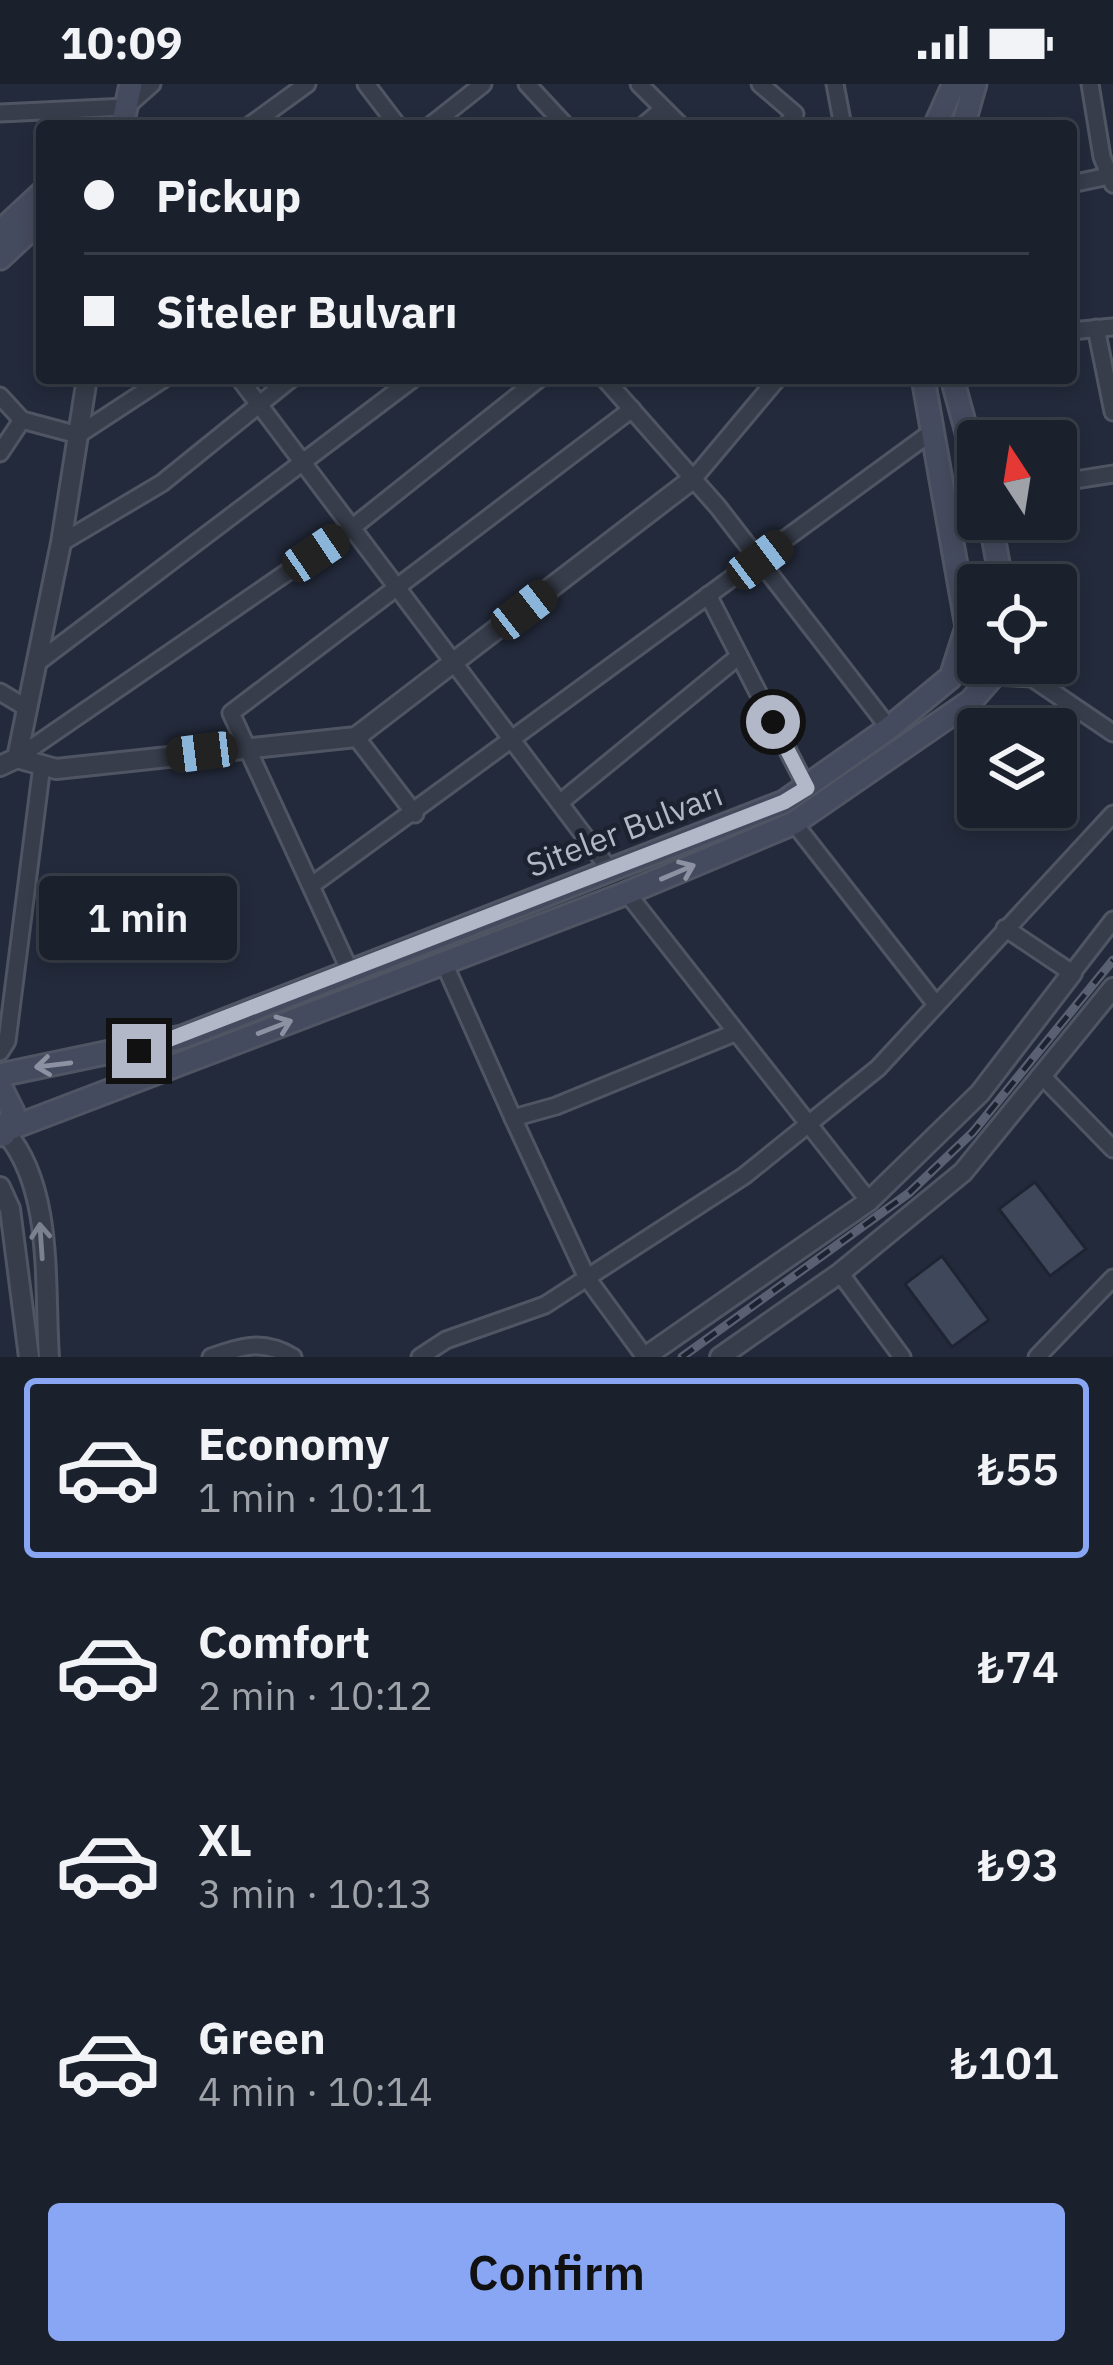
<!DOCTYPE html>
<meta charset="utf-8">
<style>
:root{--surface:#1a202c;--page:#272d38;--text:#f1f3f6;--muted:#9fa3a9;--line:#383e48;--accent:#89a6f5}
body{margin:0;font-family:"IBM Plex Sans",sans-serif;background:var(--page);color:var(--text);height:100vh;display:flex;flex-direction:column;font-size:45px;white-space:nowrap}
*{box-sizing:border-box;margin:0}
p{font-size:39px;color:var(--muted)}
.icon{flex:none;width:66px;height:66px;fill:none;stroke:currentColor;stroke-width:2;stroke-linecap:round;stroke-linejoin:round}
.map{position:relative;height:1273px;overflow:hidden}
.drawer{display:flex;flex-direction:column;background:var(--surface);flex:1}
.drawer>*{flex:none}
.top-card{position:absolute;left:36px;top:36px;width:1041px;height:264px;border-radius:12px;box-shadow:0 6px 18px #0003,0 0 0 3px var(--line);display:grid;align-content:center;height:264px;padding:0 48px;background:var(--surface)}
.needle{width:78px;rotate:348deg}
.buttons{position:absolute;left:957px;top:336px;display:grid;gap:24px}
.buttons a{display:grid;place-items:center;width:120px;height:120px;border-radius:12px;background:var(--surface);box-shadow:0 6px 18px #0003,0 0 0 3px var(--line);font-size:60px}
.end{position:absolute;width:54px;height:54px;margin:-27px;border:15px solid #b2b8c7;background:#111;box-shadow:0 0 0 6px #111}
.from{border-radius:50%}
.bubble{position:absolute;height:84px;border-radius:12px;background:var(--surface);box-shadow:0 6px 18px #0003,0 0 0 3px var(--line);font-size:39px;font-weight:600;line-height:84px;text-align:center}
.car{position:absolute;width:36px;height:72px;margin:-36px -18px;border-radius:15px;box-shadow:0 0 9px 3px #0007;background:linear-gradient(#222 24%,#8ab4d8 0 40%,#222 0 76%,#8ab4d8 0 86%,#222 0)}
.top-card b{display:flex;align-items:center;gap:42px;height:114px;font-size:45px}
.top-card b+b{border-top:3px solid var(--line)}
.top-card i{width:30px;height:30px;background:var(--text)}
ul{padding:21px 0 0;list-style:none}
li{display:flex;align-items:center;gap:36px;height:180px;margin:0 24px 18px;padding:0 24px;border:6px solid transparent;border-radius:12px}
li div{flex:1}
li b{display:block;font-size:45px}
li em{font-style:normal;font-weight:600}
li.current{border-color:var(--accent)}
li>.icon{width:108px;height:108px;stroke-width:1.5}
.button{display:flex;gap:24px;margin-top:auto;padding:24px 48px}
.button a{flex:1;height:138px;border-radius:12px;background:var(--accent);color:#111;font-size:48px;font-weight:600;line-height:138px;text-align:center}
.status{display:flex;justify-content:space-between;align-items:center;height:84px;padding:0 60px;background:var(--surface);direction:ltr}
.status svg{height:33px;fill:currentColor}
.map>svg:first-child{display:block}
.building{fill:#3f485b;stroke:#1e2432;stroke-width:3}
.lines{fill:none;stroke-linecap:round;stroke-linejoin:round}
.minor-casing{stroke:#4f5563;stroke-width:21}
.tertiary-casing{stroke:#4f5563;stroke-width:24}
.secondary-casing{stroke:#4f5563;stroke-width:27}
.minor{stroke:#373d4b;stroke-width:15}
.tertiary{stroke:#373d4b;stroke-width:18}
.secondary{stroke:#454b5e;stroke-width:21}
.rail-casing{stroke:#596072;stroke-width:9}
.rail{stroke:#1c2230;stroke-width:4.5;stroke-dasharray:14;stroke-linecap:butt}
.oneway{stroke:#8c92a2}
.oneway2{stroke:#7b818f}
.route{stroke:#b2b8c7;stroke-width:15}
.labels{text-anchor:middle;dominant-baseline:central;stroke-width:9;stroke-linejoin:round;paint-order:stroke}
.street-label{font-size:33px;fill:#b2b8c7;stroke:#1c2230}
</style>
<div class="status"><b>10:09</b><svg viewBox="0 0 49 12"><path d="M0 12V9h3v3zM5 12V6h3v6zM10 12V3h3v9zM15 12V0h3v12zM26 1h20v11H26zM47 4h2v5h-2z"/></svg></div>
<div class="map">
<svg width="1113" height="1273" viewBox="0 0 1113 1273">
<rect width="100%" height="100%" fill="#232a3b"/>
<g class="building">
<path d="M 1035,1098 L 1086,1165 L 1050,1192 L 999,1125 Z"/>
<path d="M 942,1172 L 989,1236 L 952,1263 L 905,1200 Z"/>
</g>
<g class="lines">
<defs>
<g id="minor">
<path d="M 366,0 L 398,42"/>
<path d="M 527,0 L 566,42"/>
<path d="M 639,0 L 681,42"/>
<path d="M 760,0 L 795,30 L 786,42"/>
<path d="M 835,0 L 843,42"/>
<path d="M 1090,0 L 1102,73 L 1113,100"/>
<path d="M 0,29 L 126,23 L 152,0"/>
<path d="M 249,42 L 307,0"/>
<path d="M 430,42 L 483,0"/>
<path d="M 643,42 L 663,25"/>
<path d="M 1071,100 L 1113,91"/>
<path d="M 1096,244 L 1113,328"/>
<path d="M 1071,247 L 1113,243"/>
<path d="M 239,294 L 610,786"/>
<path d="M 604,294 L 718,423 L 889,644"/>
<path d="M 0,312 L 22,336 L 78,351 L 165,294"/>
<path d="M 0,369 L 22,336"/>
<path d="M 694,394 L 778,294"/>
<path d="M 1056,399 L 1113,390"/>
<path d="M 61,459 L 162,399 L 292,294"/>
<path d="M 708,511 L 807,704"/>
<path d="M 37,579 L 414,294"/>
<path d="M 993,592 L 1032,594 L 1113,649"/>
<path d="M 0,608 L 25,623"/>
<path d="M 356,653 L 415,730"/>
<path d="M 17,674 L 353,443 L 540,294"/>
<path d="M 562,717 L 739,572"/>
<path d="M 794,739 L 934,918"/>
<path d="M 312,801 L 933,347"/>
<path d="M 627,809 L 869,1117"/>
<path d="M 1005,844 L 1072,889 L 1113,836"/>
<path d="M 444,879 L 513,1034 L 556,1022 L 732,950"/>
<path d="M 350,887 L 231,629 L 632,325"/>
<path d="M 0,968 L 7,957 L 42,681"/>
<path d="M 1044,994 L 1113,1065"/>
<path d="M 513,1034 L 587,1194 L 645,1273"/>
<path d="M 840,1189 L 902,1273"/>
<path d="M 211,1273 C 243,1262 263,1255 293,1273"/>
<path d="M 420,1273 L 446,1256 L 545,1221 L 744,1092 L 878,984 L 1113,730"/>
<path d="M 1037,1273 L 1113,1194"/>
</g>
<g id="tertiary">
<path d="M 17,674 L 61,459 L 87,294"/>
<path d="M 0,682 L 17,674 L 56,685 L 356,653 L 694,394"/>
<path d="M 6,1049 C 54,1105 44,1203 49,1273"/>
<path d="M 0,1103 L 10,1125 L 29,1273"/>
<path d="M 645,1273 L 869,1117 L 980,1009 L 1072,889"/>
<path d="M 720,1273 L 840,1189 L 963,1088 L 1113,904"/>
</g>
<g id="secondary">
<path d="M 122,42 L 131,0"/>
<path d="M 935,42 L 954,0"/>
<path d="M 963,42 L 975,0"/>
<path d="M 0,148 L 42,109"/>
<path d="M 0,174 L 42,135"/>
<path d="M 952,294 L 978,389"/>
<path d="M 990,435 L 1002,501"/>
<path d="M 0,991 L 182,953 L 784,718 L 889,644 L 951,593 L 967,543 L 923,294"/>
<path d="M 0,1002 L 13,1028 L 4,1051"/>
<path d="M 9,1045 L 627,809 L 794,739 L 971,617 L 993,592 L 997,579"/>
</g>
</defs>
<use href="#minor" class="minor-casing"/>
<use href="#tertiary" class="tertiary-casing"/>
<use href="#secondary" class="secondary-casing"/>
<use href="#minor" class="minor"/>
<use href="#tertiary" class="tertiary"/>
<use href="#secondary" class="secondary"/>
<defs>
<path id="rail" d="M 682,1273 L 909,1109 L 973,1048 L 1113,876"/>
</defs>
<use href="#rail" class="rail-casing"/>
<use href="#rail" class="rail"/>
</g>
<defs><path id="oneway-shaft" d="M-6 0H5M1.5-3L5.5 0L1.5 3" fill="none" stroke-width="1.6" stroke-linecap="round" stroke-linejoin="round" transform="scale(3)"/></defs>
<g class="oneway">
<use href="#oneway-shaft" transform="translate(678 788) rotate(-23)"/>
<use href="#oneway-shaft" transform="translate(275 943) rotate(-21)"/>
<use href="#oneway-shaft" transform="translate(53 981) rotate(173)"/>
</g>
<use class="oneway2" href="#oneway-shaft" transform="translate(41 1157) rotate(-94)"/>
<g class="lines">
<path class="route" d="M 139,967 L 784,718 L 807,704 L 773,638"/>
</g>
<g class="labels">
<g class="street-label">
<text transform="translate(624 745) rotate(-21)">Siteler Bulvarı</text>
</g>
</g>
</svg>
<div class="buttons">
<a><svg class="needle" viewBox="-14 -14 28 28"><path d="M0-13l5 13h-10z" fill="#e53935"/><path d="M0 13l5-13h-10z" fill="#9fa3a9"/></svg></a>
<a><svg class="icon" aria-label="locate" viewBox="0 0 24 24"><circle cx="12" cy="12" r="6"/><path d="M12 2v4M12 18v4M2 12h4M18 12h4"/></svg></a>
<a><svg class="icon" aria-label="layers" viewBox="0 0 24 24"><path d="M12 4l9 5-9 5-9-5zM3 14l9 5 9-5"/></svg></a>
</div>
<i class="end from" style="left:773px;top:638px"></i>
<i class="end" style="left:139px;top:967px"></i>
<div class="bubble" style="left:39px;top:792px;width:198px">1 min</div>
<i class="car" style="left:316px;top:469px;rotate:56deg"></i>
<i class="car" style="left:760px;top:476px;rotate:53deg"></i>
<i class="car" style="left:524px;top:526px;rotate:52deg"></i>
<i class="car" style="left:202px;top:668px;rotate:263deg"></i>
<div class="top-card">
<b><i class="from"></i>Pickup</b>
<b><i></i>Siteler Bulvarı</b>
</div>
</div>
<section class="drawer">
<ul>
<li class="current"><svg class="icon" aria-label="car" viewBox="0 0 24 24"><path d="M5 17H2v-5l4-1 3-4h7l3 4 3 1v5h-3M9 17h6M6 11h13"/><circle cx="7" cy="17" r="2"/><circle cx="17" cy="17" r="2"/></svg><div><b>Economy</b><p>1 min · 10:11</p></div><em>₺55</em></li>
<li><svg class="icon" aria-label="car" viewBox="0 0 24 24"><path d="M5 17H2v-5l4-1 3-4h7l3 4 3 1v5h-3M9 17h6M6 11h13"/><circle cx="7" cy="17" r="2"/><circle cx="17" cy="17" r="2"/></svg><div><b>Comfort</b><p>2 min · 10:12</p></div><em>₺74</em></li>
<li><svg class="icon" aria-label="car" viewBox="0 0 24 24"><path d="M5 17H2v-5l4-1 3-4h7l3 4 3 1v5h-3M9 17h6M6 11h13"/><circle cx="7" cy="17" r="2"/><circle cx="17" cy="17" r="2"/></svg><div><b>XL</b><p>3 min · 10:13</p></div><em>₺93</em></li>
<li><svg class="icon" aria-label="car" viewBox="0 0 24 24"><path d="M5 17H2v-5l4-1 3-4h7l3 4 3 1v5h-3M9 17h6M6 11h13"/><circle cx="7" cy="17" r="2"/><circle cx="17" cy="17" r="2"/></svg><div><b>Green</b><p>4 min · 10:14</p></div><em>₺101</em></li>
</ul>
<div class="button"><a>Confirm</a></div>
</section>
